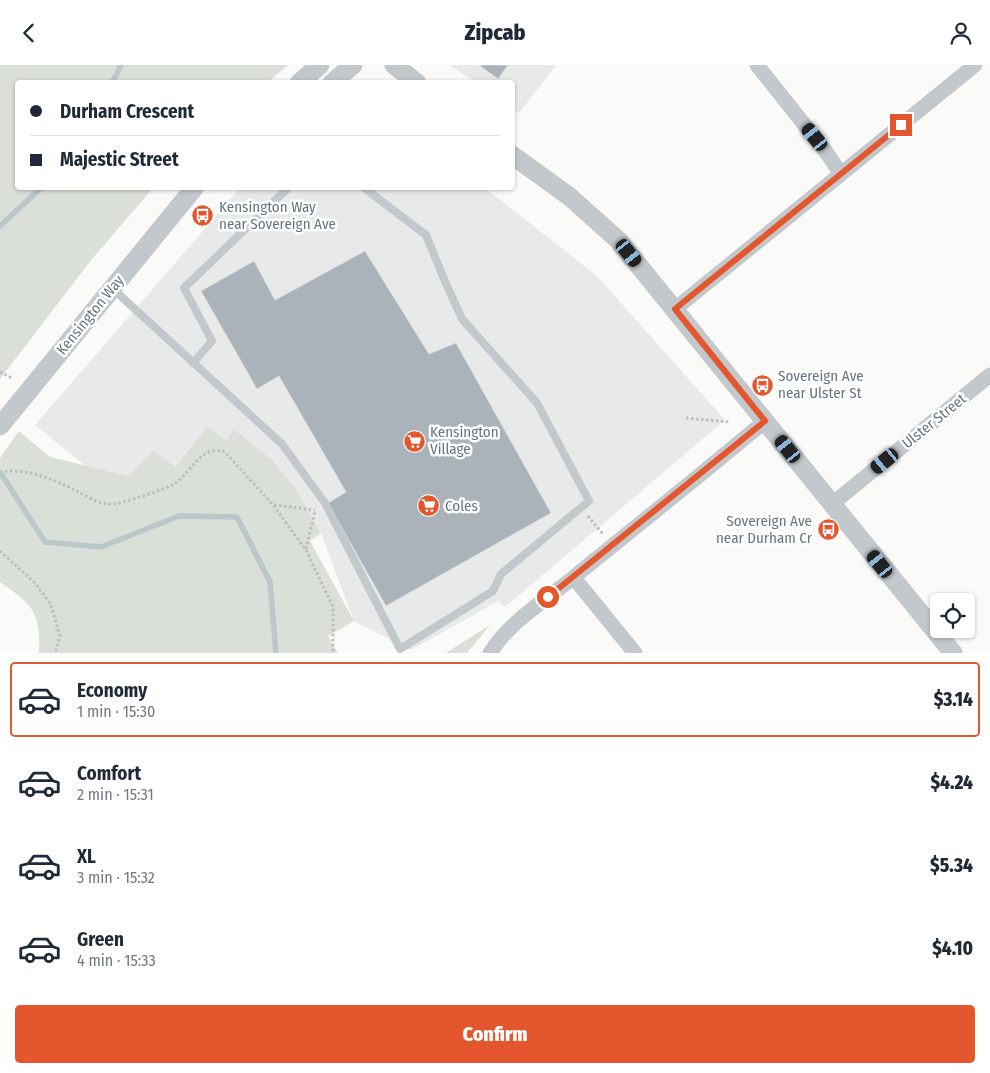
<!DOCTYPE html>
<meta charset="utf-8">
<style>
:root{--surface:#fff;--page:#f6f6f7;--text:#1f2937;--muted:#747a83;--line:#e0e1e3;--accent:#e4572e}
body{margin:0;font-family:"Fira Sans Condensed",sans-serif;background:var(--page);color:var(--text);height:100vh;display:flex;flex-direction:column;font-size:19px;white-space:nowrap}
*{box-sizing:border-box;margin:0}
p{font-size:16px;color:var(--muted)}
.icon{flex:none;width:28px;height:28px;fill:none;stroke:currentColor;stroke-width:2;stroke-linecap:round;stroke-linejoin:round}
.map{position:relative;height:588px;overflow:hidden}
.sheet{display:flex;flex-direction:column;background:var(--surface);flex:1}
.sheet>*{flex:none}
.banner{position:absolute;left:15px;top:15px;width:500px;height:110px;border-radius:5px;box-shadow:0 1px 4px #0004;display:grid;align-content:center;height:110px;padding:0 15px;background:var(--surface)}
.buttons{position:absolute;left:930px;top:528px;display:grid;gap:10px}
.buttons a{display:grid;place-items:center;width:45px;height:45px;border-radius:5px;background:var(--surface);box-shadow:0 1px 4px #0004;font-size:25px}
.end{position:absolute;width:22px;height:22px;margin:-11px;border:6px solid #e4572e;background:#fff;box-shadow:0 0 0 2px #fff}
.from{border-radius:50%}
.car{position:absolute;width:15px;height:30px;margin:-15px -8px;border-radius:6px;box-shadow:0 0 4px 1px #0007;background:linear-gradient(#222 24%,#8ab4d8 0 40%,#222 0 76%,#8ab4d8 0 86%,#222 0)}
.banner b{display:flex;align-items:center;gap:18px;height:48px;font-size:19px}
.banner b+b{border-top:1px solid var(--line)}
.banner i{width:12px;height:12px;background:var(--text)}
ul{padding:9px 0 0;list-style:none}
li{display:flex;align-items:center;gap:15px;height:75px;margin:0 10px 8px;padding:0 5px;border:2px solid transparent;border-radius:5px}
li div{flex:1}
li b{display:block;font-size:19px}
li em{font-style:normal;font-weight:800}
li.selected{border-color:var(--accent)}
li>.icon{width:45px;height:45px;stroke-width:1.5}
.button{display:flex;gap:10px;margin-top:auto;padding:10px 15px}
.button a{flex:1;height:58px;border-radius:5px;background:var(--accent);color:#fff;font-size:20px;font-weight:800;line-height:58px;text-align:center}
header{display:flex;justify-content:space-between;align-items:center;height:65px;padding:0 15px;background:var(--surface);font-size:22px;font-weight:800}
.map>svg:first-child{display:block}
.built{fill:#e8e9e9}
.green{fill:#dadfd7}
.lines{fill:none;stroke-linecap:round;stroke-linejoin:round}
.stream{stroke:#bbc7cb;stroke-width:5.5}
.building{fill:#aab3b9;stroke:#dcdcda}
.path{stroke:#bbbfc2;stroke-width:3;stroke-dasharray:2.5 2.5;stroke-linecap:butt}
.service{stroke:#c3c8cc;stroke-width:8}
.minor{stroke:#c3c8cc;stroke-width:15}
.tertiary{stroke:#c3c8cc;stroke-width:19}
.route{stroke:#e4572e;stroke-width:6}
.labels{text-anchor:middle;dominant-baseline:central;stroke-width:5;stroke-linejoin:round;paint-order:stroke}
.poi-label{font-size:15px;fill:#657683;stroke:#fff;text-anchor:start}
.street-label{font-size:15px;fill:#657683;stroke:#fff}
</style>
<header><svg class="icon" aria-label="back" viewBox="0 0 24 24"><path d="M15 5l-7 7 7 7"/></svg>Zipcab<svg class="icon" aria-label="person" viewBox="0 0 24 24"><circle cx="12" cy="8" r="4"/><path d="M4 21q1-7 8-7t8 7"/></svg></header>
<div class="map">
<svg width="990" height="588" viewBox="0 0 990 588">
<rect width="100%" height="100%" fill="#fafaf8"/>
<g class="built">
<path d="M 449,0 L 556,0 L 519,48 L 513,44 L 512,18 L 475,17 Z"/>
<path d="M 241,122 L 485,123 L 597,211 L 725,355 L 505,542 L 498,536 L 411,585 L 354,556 L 321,468 L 295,423 L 272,395 L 234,364 L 226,375 L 207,361 L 174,402 L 114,424 L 35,360 Z"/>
</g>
<g class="green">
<path d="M 0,0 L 288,0 L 268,17 L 18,18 L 18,122 L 153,123 L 92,194 L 0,314 Z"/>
<path d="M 207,361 L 226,375 L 234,364 L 272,395 L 295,423 L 321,468 L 310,476 L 354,556 L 328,571 L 338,588 L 39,588 C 41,547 33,540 0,517 L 0,393 L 19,366 L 50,392 L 128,411 L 154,386 L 175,402 Z"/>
<path d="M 490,560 L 467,588 L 446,588 Z"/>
</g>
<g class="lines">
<g class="stream">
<path d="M 112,18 L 121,0"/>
<path d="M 0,161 L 42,122"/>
<path d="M 2,410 L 45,477 L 101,482 L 179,451 L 237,452 L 270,517 L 276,588"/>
</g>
</g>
<g class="building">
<path d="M 479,0 L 508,0 L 498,14 Z"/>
<path d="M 365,186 L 429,289 L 456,278 L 551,448 L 386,541 L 328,438 L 346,427 L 279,311 L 257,324 L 201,226 L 254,196 L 275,235 Z"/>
</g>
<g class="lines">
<g class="path">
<path d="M 0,307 L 12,313"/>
<path d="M 686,353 L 730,357"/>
<path d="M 0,407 C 25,403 50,413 73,424 C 85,430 99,440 112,439 C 121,439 166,424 174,419 C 192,408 200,379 225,387 L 273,440 L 306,485 L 333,542 L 333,588"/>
<path d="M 274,440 L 315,445"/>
<path d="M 588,451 L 603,469"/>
<path d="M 306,484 L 315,446"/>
<path d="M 0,486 L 35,518 L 51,540 L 60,571 L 55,588"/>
</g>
<g class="service">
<path d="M 112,223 L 282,379 L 325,438 L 400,584 L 493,526 L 501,509 L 589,436 L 537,338 L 462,254 L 444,214 L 426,170 L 363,122"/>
<path d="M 193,298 L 212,276 L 184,223 L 289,122"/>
</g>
<g class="minor">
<path d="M 757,0 L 826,87 L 841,109"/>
<path d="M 675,244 L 975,0"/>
<path d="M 832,439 L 990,310"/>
<path d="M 574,513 L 635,588"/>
<path d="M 490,588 C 510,556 546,535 574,512 C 638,460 702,409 765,356"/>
</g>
<g class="tertiary">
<path d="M 394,0 L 417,18"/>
<path d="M 299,18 L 320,0"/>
<path d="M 332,18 L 353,0"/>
<path d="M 512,90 L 570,132 L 618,175 L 953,588"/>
<path d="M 0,361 L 195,122"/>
</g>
</g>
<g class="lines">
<path class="route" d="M 548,532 L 765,356 L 675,244 L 901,60"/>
</g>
<defs>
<symbol id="bus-disc" viewBox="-11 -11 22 22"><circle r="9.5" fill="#e4572e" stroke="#fff"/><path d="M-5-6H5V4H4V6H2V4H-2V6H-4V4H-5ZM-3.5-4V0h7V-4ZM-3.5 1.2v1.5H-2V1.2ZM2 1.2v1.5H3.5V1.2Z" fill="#fff"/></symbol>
<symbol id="supermarket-disc" viewBox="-11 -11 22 22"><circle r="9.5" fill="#e4572e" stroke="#fff"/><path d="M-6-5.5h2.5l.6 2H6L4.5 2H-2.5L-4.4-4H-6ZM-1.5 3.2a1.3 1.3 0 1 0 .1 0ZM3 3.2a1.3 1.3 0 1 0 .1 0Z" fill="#fff"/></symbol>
</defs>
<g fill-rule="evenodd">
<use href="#bus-disc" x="190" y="138" width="25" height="25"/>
<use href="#bus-disc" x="750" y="308" width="25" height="25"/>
<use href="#supermarket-disc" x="402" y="364" width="25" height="25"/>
<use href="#supermarket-disc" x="416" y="428" width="25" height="25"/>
<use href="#bus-disc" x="816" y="452" width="25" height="25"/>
</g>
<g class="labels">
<g class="poi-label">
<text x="219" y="142">Kensington Way<tspan x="219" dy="17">near Sovereign Ave</tspan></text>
<text x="778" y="311">Sovereign Ave<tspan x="778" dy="17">near Ulster St</tspan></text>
<text x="430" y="367">Kensington<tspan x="430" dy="17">Village</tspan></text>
<text x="445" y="441">Coles</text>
<text x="812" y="456" text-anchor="end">Sovereign Ave<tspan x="812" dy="17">near Durham Cr</tspan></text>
</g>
<g class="street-label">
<text transform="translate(90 250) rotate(-51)">Kensington Way</text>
<text transform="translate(934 356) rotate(-39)">Ulster Street</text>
</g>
</g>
</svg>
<div class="buttons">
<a><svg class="icon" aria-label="locate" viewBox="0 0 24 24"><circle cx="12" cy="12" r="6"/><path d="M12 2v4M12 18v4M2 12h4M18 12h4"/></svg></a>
</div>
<i class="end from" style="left:548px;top:532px"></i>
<i class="end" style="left:901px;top:60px"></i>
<i class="car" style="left:815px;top:72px;rotate:321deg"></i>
<i class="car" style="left:629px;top:188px;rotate:141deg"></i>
<i class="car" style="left:788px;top:384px;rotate:321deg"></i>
<i class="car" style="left:885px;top:396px;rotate:231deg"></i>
<i class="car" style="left:880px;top:499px;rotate:321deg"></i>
<div class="banner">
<b><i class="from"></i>Durham Crescent</b>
<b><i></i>Majestic Street</b>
</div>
</div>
<section class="sheet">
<ul>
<li class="selected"><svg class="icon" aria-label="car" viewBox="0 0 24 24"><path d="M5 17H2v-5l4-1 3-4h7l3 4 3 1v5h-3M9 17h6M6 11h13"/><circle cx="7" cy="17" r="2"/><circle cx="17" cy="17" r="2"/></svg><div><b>Economy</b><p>1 min · 15:30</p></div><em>$3.14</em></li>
<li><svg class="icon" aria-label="car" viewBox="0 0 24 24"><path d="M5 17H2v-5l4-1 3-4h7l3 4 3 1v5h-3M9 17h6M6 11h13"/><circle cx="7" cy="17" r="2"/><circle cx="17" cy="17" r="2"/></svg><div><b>Comfort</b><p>2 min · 15:31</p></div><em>$4.24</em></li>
<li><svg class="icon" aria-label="car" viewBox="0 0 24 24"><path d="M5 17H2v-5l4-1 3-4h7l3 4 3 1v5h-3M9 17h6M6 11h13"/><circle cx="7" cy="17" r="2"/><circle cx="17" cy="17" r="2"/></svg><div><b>XL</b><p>3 min · 15:32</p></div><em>$5.34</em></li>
<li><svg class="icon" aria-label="car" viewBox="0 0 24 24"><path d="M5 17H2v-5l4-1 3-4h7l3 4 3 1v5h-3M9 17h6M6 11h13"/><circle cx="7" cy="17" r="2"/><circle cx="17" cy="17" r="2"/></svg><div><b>Green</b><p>4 min · 15:33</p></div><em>$4.10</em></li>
</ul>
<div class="button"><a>Confirm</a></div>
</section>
